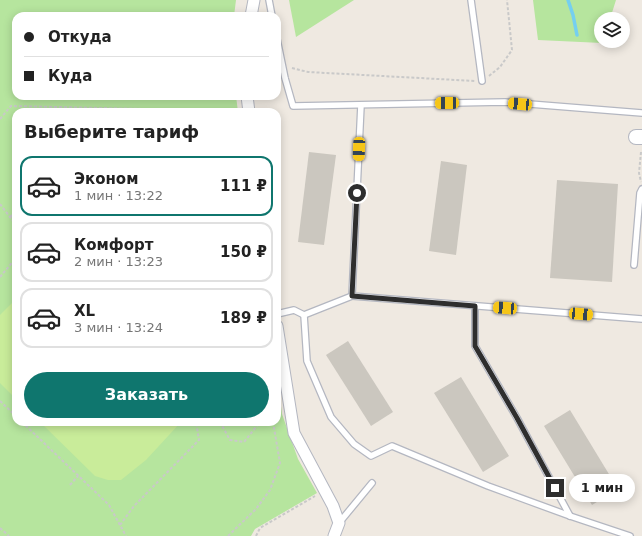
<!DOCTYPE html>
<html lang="ru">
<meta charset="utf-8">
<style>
:root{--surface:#fff;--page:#f6f6f6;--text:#222;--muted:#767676;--line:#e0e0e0;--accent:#0f766e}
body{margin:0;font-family:"DejaVu Sans",sans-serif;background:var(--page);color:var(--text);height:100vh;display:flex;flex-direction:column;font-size:15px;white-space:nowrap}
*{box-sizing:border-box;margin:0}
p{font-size:13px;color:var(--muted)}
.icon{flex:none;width:22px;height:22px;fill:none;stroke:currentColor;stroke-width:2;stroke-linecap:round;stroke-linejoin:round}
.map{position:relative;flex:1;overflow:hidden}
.side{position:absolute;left:12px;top:108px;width:269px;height:318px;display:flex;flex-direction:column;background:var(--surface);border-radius:12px;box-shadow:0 2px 10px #0003}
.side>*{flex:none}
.guide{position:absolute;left:12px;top:12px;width:269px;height:88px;border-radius:12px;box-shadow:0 2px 10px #0003;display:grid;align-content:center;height:88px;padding:0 12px;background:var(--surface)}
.controls{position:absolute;left:594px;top:12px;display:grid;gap:8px}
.controls a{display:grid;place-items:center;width:36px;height:36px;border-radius:50%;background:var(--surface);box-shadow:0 2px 10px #0003;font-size:20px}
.end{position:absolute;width:18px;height:18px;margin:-9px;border:5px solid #2e2e2e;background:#fff;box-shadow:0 0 0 2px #fff}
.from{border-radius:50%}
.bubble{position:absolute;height:28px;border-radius:14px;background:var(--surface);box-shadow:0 2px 10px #0003;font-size:13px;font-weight:600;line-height:28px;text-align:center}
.car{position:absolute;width:12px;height:24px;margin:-12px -6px;border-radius:5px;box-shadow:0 0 3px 1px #0007;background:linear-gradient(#f5c518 24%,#345 0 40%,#f5c518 0 76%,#345 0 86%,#f5c518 0)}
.guide b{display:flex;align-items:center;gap:14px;height:38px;font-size:15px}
.guide b+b{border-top:1px solid var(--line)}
.guide i{width:10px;height:10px;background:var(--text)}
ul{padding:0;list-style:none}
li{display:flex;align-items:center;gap:12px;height:60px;margin:0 8px 6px;padding:0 4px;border:2px solid var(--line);border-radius:12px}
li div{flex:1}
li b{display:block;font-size:15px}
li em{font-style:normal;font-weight:600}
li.current{border-color:var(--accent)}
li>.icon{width:36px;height:36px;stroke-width:1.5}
h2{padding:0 12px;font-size:18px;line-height:48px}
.cta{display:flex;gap:8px;margin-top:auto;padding:8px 12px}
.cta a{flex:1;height:46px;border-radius:24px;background:var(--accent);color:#fff;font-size:16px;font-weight:600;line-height:46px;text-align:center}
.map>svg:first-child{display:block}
.green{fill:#b6e59e}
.pitch{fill:#c9ec9a}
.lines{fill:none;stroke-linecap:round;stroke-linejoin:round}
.stream{stroke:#75cff0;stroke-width:3.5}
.building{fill:#cbc7bf}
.service-casing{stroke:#b4b7c1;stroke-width:8}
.minor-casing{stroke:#b4b7c1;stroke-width:13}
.tertiary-casing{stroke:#b4b7c1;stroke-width:16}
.path{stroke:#c9c9c9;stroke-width:2;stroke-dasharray:3 2;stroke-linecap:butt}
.service{stroke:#fff;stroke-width:5.5}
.minor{stroke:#fff;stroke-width:11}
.tertiary{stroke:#fff;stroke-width:14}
.route{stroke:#2e2e2e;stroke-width:5}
</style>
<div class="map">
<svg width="642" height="536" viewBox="0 0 642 536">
<rect width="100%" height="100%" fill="#efe9e1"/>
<g class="green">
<path d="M 0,0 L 236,0 L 234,16 L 16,16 L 16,96 L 236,96 L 238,112 L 16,112 L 16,422 L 277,422 L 277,375 L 282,414 L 298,459 L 317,493 L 255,529 L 251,536 L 0,536 Z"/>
<path d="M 289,0 L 354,0 L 296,37 Z"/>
<path d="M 533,0 L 616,0 L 610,19 L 601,19 L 602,43 L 538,40 Z"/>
</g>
<g class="pitch">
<path d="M 16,299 L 16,399 L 0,383 L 0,315 Z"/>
<path d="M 40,422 L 181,422 L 146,460 L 121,480 L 108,480 L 95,476 Z"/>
</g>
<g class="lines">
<path class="stream" d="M 568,0 L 573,15 L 577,35"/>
</g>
<g class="building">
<path d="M 309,152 L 336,155 L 324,245 L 298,242 Z"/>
<path d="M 441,161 L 467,165 L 456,255 L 429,251 Z"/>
<path d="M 557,180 L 618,184 L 612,282 L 550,278 Z"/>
<path d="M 348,341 L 393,412 L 371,426 L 326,355 Z"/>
<path d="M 461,377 L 509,456 L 483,472 L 434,393 Z"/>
<path d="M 570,410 L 618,489 L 592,505 L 544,426 Z"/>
</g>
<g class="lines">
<defs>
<g id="service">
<path d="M 269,0 L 272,16"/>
<path d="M 471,0 L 482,81"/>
<path d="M 277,39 L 285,78 L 293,106 L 505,102 L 642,113"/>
<path d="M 361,105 L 352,296 L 642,319"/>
<path d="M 634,265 L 640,193 L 642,189"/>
<path d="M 475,306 L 475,346 L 517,418 L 570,516"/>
<path d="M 277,314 L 294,310 L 304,315 L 352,296"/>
<path d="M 304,315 L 307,361 L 331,417 L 354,444 L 371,456 L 392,446 L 488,486 L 570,516 L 630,536"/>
<path d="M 339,523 L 372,483"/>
</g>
<g id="minor">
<path d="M 251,16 L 254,0"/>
<path d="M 247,96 L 249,112"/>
<path d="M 277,326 L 294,433 L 333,506 L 339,523 L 334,536"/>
</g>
<path id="tertiary" d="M 636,137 L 642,137"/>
</defs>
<use href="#service" class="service-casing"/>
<use href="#minor" class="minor-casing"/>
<use href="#tertiary" class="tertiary-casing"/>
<g class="path">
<path d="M 292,68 L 308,72 L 475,81"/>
<path d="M 489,76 L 500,67 L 512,50 L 507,0"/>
<path d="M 0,119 L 11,106 L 238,111"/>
<path d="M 641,152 L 639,173 L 641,182"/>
<path d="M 0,204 L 16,225"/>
<path d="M 10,217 L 16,212"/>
<path d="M 0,277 L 16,258"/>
<path d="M 0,401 L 16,416"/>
<path d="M 22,422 L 109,505 L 126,536"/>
<path d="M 220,422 L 230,440 L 244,442 L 260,422"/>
<path d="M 70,485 L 78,476"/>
<path d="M 120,525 L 134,506 L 199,440 L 196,422"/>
<path d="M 0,528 L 9,536"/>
<path d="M 228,536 L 256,509 L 270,490 L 280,463 L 273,422"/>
<path d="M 256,536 L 260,528 L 315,496"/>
</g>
<use href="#service" class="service"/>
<use href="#minor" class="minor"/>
<use href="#tertiary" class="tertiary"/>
</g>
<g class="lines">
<path class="route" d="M 357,193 L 352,296 L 475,306 L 475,346 L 517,418 L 555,488"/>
</g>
</svg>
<div class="controls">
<a><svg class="icon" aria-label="layers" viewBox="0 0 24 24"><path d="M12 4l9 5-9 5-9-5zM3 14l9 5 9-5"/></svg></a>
</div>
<i class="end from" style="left:357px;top:193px"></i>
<i class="end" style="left:555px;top:488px"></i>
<div class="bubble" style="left:569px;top:474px;width:66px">1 мин</div>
<i class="car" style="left:447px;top:103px;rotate:269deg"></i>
<i class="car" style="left:520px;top:104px;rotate:275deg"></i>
<i class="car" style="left:359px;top:149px;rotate:182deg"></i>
<i class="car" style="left:505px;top:308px;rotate:274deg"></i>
<i class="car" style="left:581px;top:314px;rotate:95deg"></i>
<div class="guide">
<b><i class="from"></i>Откуда</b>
<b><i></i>Куда</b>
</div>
<section class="side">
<h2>Выберите тариф</h2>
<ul>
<li class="current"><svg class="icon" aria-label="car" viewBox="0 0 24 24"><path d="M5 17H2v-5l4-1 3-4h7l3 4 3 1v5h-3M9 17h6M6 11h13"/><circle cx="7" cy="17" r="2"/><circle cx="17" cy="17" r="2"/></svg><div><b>Эконом</b><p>1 мин · 13:22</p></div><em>111 ₽</em></li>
<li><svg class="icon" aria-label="car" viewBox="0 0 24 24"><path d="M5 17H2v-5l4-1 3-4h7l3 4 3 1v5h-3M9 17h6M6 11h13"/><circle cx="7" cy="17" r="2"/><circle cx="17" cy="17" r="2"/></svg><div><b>Комфорт</b><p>2 мин · 13:23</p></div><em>150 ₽</em></li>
<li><svg class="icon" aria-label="car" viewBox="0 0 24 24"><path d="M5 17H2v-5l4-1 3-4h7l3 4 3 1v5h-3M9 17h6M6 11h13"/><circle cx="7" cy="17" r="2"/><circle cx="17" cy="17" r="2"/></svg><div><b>XL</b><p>3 мин · 13:24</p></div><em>189 ₽</em></li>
</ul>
<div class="cta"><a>Заказать</a></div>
</section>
</div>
